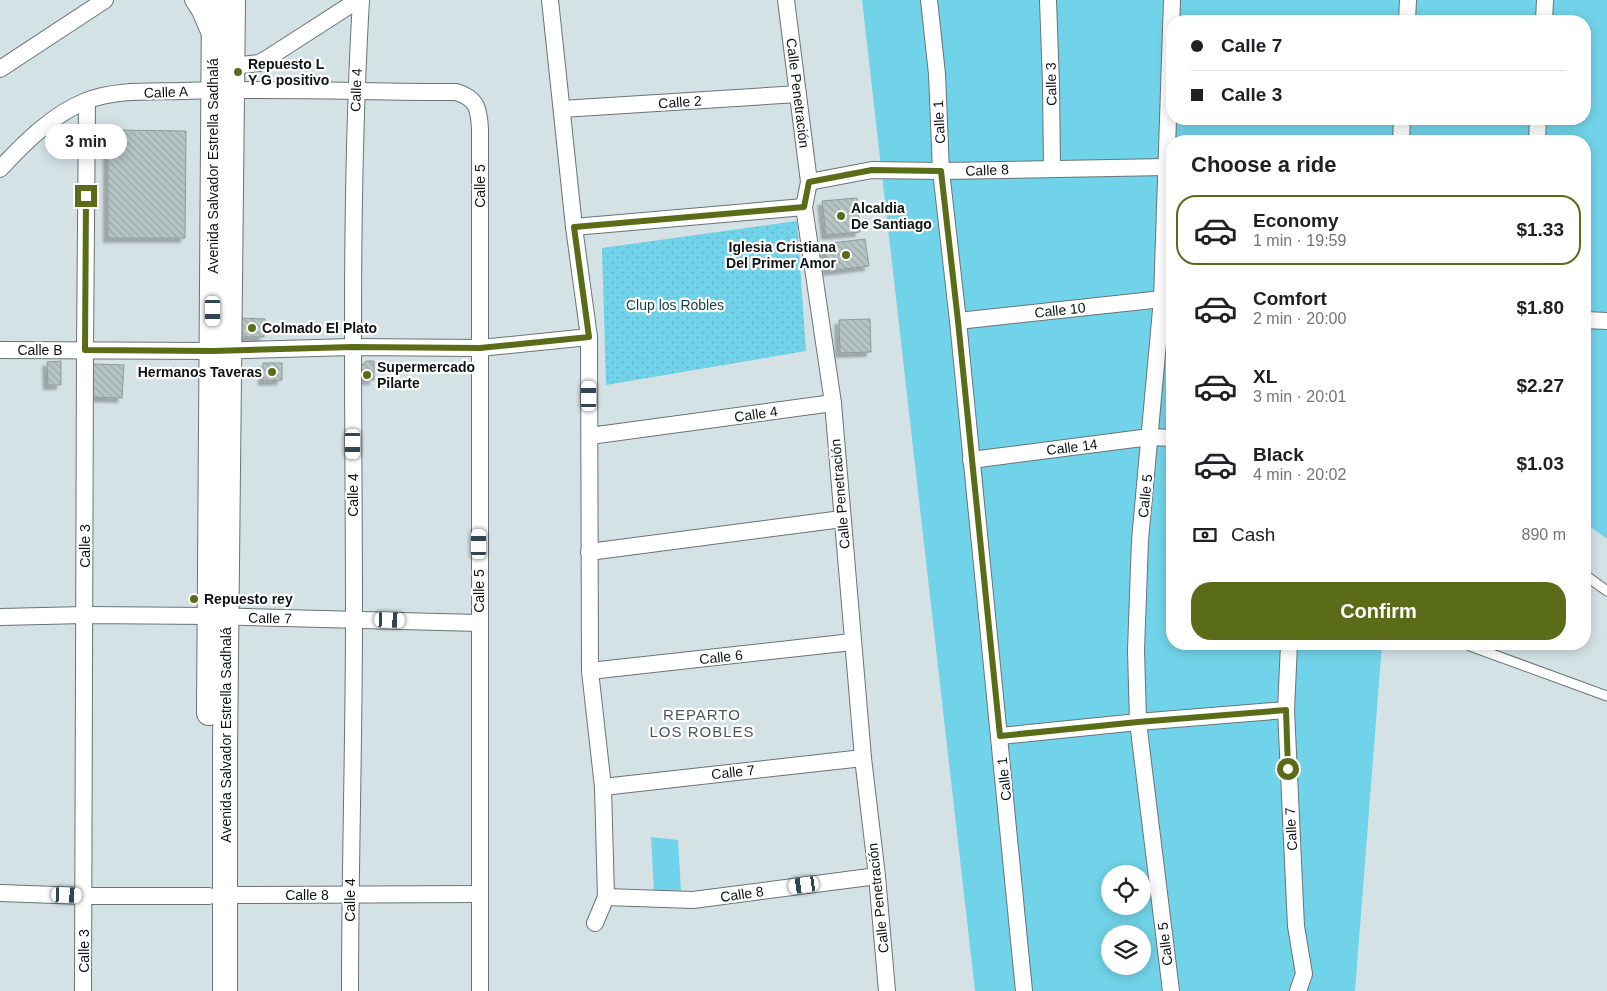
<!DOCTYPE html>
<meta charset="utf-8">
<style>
:root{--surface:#fff;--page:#f2f2f2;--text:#202124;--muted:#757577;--line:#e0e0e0;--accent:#5b6c18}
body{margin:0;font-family:Arial,sans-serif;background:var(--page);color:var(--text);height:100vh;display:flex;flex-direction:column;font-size:19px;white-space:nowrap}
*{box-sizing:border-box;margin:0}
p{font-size:16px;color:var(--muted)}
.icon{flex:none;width:28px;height:28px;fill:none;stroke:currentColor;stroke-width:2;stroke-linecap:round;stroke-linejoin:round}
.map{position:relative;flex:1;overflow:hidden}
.sheet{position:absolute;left:1166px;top:135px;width:425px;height:515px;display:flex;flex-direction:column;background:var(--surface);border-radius:20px;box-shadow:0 2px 12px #0003}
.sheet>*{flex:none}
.guide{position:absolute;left:1166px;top:15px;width:425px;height:110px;border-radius:20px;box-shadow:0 2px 12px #0003;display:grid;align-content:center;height:110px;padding:0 25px;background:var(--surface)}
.controls{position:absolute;left:1101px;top:865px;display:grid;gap:10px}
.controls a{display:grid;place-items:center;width:50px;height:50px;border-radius:50%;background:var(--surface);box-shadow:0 2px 12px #0003;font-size:25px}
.end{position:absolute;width:22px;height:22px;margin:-11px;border:6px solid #5b6c18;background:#fff;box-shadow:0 0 0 2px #fff}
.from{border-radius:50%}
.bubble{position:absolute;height:35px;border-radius:18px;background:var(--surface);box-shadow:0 2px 12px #0003;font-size:16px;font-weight:600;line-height:35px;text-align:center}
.car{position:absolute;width:15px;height:30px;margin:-15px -8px;border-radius:6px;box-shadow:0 0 4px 1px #0007;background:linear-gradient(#fff 24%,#345 0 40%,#fff 0 76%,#345 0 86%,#fff 0)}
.guide b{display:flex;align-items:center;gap:18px;height:48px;font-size:19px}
.guide b+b{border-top:1px solid var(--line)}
.guide i{width:12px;height:12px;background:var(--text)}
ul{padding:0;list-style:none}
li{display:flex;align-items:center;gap:15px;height:70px;margin:0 10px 8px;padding:0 15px;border:2px solid transparent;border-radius:20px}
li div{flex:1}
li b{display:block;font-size:19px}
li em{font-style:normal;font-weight:600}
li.active{border-color:var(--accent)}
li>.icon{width:45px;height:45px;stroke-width:1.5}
h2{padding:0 25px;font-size:22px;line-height:60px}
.pay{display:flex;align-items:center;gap:12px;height:55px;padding:0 25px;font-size:19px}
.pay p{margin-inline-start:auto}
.cta{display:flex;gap:10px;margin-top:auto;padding:10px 25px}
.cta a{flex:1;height:58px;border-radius:20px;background:var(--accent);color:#fff;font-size:20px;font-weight:600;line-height:58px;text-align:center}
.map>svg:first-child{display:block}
.grass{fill:#71d3e9;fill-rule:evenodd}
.park{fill:url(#park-dots)}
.building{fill:url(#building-back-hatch);stroke:#8d9a99;filter:url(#shadow)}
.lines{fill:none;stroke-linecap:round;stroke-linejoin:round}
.lane-casing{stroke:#697477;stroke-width:11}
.street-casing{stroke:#697477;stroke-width:18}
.secondary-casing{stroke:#697477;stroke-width:26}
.lane{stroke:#fff;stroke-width:9}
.street{stroke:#fff;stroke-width:16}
.secondary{stroke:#fff;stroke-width:24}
.route{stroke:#5b6c18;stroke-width:6}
.poi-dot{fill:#5b6c18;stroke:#fff;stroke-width:2}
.labels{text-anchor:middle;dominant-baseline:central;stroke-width:4.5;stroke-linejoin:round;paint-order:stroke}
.poi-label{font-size:14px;font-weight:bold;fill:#0f1314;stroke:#fff;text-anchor:start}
.street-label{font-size:14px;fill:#0f1314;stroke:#fff}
.park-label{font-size:14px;fill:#0e3f49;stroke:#fff}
.neighbourhood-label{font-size:15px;letter-spacing:1px;fill:#4c5659;stroke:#fff}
</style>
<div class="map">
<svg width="1607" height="991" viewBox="0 0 1607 991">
<defs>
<pattern id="park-dots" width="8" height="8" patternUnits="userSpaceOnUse" patternTransform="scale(1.25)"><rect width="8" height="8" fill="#71d3e9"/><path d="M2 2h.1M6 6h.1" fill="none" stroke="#61b4c7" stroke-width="1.8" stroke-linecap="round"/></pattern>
<pattern id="building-back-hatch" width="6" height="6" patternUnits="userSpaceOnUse" patternTransform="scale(1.25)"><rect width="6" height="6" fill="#b7c4c4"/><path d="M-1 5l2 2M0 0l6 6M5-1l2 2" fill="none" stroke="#9ca8a8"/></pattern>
<filter id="shadow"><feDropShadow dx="-4.5" dy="4.5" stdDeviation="1" flood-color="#0004"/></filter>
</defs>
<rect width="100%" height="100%" fill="#d5e2e5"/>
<g class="grass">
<path d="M 862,0 L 1607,0 L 1607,539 L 1585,523 L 1585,141 L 1172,141 L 1172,644 L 1382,644 L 1355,991 L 975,991 ZM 1172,21 L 1585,21 L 1585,119 L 1172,119 ZM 1110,874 L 1142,874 L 1142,906 L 1110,906 ZM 1110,934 L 1142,934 L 1142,966 L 1110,966 Z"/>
<path d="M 651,837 L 678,840 L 681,890 L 654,892 Z"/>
</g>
<path class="park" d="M 797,221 L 806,351 L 606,385 L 602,248 Z"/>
<g class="building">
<path d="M 108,130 L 186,131 L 185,238 L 108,238 Z"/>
<path d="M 857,198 L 860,232 L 826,235 L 822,201 Z"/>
<path d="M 865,239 L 869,266 L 828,271 L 824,244 Z"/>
<path d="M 240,318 L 265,319 L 264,337 L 239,337 Z"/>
<path d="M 870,319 L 871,352 L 840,353 L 839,320 Z"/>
<path d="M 61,361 L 61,385 L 48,385 L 47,362 Z"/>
<path d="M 366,361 L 374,361 L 374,380 L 359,380 L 359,369 Z"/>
<path d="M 263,363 L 282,363 L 282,380 L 263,381 Z"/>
<path d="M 93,364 L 124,365 L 122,398 L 91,397 Z"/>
</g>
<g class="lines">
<defs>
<g id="lane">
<path d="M 1585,575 L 1607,591"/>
<path d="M 1470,646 L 1607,696"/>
</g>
<g id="street">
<path d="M 193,0 L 200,11 L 210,34"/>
<path d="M 550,0 L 574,227 L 589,337 L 590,671 L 603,787 L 606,897 L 595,923"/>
<path d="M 786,0 L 809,182 L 804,207 L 833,403 L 863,758 L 877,876 L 887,991"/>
<path d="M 929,0 L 937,74 L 941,171 L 958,321 L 1024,991"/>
<path d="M 1048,0 L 1051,85 L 1052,168"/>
<path d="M 1407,21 L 1408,0"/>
<path d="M 1544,21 L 1545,0"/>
<path d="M 232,66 L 259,63 L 268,58 L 358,0"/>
<path d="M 0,69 L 105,0"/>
<path d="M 562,109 L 798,94"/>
<path d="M 1401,141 L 1402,119"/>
<path d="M 1537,141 L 1538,119"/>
<path d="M 0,169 C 24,143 53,114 86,101 C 116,89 151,92 183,91 C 274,88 365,92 456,92 C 477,98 479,109 480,129 L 480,991"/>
<path d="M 809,182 L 872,170 L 941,171 L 1167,167"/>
<path d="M 574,227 L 804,207"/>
<path d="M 1585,320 L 1607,321"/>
<path d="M 958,321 L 1162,299"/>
<path d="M 0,350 L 213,351 L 352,347 L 480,348 L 589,337"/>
<path d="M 590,436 L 833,403"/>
<path d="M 971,460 L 1150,437 L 1172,438"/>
<path d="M 589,552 L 842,519"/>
<path d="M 0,617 L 85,615 L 209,616 L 479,623"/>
<path d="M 1289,644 L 1286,710 L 1296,926 L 1304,974 L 1298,991"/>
<path d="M 590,671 L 852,642"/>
<path d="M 1000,736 L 1138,722 L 1286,710"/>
<path d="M 603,787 L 863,758"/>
<path d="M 0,893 L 84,896 L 209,896"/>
<path d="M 226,895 L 479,894"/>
<path d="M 606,897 L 693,900 L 877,876"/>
<path d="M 83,991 L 85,350 L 87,101"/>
<path d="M 350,991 C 350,866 354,742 354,617 C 354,412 349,206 361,0"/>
<path d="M 1171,991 L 1138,722 L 1136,650 L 1140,540 L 1162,299 L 1172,0"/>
</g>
<g id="secondary">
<path d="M 209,713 L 214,0"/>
<path d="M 225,991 L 225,751 L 233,0"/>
</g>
</defs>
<use href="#lane" class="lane-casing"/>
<use href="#street" class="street-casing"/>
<use href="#secondary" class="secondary-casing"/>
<use href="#lane" class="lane"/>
<use href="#street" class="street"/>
<use href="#secondary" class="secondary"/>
</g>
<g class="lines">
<path class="route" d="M 86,196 L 85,350 L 213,351 L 352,347 L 480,348 L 589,337 L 574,227 L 804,207 L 809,182 L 872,170 L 941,171 L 958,321 L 1000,736 L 1138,722 L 1286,710 L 1288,769"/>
</g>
<g class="poi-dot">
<circle cx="238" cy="72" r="5"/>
<circle cx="841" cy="216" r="5"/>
<circle cx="846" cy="255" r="5"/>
<circle cx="252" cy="328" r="5"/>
<circle cx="272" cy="372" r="5"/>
<circle cx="367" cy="375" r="5"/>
<circle cx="194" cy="599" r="5"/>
</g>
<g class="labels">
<g class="poi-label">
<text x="248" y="64">Repuesto L<tspan x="248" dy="16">Y G positivo</tspan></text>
<text x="851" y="208">Alcaldia<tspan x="851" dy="16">De Santiago</tspan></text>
<text x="836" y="247" text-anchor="end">Iglesia Cristiana<tspan x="836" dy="16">Del Primer Amor</tspan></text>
<text x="262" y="328">Colmado El Plato</text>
<text x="377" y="367">Supermercado<tspan x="377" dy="16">Pilarte</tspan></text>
<text x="262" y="372" text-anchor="end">Hermanos Taveras</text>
<text x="204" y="599">Repuesto rey</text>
</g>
<g class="street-label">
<text transform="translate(1051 84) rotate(-91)">Calle 3</text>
<text transform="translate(356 90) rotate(-88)">Calle 4</text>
<text transform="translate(166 92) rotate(-2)">Calle A</text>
<text transform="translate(798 93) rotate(83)">Calle Penetración</text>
<text transform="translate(680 102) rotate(-4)">Calle 2</text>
<text transform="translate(939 122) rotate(-93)">Calle 1</text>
<text transform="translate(213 166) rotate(-90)">Avenida Salvador Estrella Sadhalá</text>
<text transform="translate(987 170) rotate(-2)">Calle 8</text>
<text transform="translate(480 186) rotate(-90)">Calle 5</text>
<text transform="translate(1060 310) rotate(-6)">Calle 10</text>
<text x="40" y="350">Calle B</text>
<text transform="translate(756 414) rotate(-8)">Calle 4</text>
<text transform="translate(1072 447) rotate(-7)">Calle 14</text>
<text transform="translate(840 494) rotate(-95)">Calle Penetración</text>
<text transform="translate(353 495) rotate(-90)">Calle 4</text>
<text transform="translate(1145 496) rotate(-84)">Calle 5</text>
<text transform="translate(85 546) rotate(-90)">Calle 3</text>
<text transform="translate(479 591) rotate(-90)">Calle 5</text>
<text transform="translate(270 618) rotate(1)">Calle 7</text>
<text transform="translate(721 657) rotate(-6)">Calle 6</text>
<text transform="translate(226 735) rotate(-90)">Avenida Salvador Estrella Sadhalá</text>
<text transform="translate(733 772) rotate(-6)">Calle 7</text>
<text transform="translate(1004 779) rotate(-96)">Calle 1</text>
<text transform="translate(1291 829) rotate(-93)">Calle 7</text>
<text transform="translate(742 894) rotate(-8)">Calle 8</text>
<text x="307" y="895">Calle 8</text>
<text transform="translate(878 898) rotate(-96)">Calle Penetración</text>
<text transform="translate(350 900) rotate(-90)">Calle 4</text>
<text transform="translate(1165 944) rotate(-97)">Calle 5</text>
<text transform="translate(84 951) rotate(-90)">Calle 3</text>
</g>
<g class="park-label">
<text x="675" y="305">Clup los Robles</text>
</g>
<g class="neighbourhood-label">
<text x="702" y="714">REPARTO<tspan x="702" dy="17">LOS ROBLES</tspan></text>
</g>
</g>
</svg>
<div class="controls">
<a><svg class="icon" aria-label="locate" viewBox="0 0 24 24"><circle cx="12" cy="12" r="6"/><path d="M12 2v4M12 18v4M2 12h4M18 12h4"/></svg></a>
<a><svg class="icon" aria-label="layers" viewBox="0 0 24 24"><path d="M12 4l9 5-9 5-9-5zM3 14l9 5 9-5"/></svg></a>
</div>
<i class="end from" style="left:1288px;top:769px"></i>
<i class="end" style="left:86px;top:196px"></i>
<div class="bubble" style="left:45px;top:124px;width:82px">3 min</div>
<i class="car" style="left:213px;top:311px;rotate:180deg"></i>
<i class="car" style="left:589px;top:396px;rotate:0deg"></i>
<i class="car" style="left:353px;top:444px;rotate:180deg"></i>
<i class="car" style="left:479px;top:544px;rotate:0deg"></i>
<i class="car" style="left:390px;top:620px;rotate:92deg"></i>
<i class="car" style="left:804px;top:885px;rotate:262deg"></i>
<i class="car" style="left:67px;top:895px;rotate:92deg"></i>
<div class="guide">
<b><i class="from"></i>Calle 7</b>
<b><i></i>Calle 3</b>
</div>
<section class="sheet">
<h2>Choose a ride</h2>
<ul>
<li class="active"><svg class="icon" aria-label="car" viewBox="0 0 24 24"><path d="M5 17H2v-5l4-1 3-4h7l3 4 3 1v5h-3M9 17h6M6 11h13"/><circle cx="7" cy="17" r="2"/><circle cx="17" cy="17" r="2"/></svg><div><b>Economy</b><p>1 min · 19:59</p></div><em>$1.33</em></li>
<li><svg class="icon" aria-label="car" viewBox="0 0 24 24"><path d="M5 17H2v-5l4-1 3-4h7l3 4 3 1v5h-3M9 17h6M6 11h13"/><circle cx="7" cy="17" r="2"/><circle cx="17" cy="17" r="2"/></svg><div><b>Comfort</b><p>2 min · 20:00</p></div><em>$1.80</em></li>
<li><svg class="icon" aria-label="car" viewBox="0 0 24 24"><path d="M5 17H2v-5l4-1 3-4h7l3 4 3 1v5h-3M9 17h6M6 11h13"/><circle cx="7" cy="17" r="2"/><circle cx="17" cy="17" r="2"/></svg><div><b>XL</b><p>3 min · 20:01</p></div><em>$2.27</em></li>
<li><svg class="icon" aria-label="car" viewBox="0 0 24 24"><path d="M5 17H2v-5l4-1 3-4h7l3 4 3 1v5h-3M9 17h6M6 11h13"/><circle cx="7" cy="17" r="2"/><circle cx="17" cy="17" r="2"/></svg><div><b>Black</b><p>4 min · 20:02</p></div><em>$1.03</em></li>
</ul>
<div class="pay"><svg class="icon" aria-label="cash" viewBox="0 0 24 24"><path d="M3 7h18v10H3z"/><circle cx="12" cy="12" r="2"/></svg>Cash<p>890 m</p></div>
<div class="cta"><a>Confirm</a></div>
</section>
</div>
